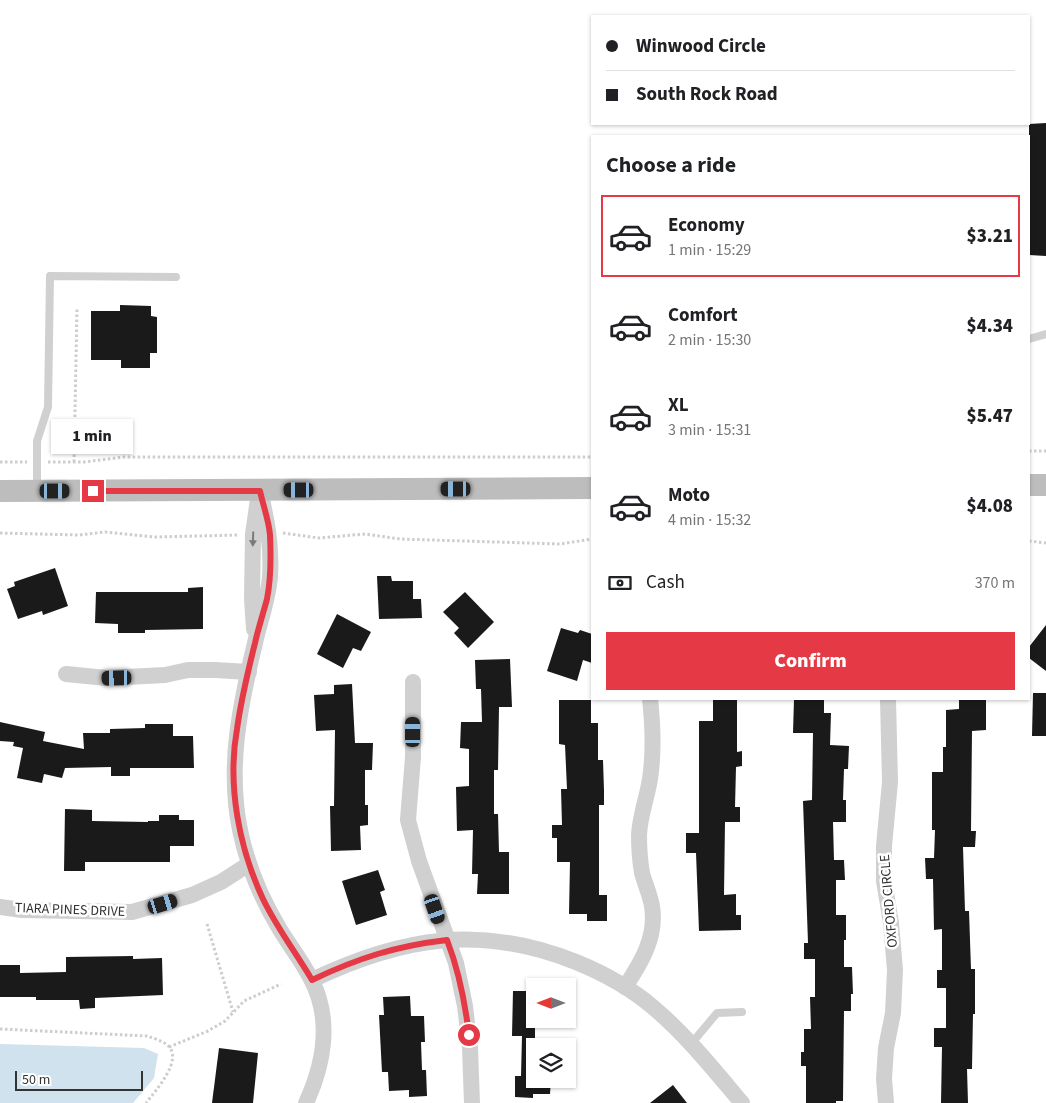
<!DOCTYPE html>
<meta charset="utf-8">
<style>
:root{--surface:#fff;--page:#f2f2f2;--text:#202124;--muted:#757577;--line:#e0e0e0;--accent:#e63946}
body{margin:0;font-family:"Source Sans 3",sans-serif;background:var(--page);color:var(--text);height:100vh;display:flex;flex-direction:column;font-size:19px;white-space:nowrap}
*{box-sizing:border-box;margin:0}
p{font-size:16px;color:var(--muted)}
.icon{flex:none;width:28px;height:28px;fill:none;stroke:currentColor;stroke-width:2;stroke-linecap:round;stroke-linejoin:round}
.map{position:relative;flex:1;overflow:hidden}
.side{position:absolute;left:591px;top:135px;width:439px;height:565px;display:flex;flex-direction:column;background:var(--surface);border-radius:0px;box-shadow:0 1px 4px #0004}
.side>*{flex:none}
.top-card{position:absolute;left:591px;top:15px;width:439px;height:110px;border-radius:0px;box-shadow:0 1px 4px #0004;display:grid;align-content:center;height:110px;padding:0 15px;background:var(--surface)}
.needle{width:32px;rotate:270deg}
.controls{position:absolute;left:526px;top:978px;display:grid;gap:10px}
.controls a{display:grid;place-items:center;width:50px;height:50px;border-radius:0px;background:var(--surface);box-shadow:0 1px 4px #0004;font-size:25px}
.scale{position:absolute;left:15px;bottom:12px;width:128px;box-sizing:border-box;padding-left:5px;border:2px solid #333;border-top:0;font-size:14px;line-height:18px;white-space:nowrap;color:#333;-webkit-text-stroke:4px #fff;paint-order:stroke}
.end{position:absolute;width:22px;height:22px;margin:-11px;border:6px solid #e63946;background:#fff;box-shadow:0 0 0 2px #fff}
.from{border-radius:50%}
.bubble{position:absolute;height:35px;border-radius:0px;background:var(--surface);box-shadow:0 1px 4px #0004;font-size:16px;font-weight:800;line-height:35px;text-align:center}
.car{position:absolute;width:15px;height:30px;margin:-15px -8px;border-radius:6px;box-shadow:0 0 4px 1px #0007;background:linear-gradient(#222 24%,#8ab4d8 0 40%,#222 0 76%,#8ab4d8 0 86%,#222 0)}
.top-card b{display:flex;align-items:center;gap:18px;height:48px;font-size:19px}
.top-card b+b{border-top:1px solid var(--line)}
.top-card i{width:12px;height:12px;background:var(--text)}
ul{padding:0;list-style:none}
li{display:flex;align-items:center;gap:15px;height:82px;margin:0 10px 8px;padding:0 5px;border:2px solid transparent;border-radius:0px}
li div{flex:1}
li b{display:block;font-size:19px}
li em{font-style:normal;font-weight:800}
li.active{border-color:var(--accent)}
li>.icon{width:45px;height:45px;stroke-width:1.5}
h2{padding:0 15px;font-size:22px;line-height:60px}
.pay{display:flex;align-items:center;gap:12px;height:55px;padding:0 15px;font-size:19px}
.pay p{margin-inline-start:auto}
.primary-button{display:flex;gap:10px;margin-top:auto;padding:10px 15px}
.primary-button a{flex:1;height:58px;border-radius:0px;background:var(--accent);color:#fff;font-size:20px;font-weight:800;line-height:58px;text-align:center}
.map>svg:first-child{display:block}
.water{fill:#cfe2ee}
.building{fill:#1a1a1a}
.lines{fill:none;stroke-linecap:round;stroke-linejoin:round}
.path{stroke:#cdcdcd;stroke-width:3;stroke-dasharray:2.5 2.5;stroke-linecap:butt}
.lane{stroke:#d0d0d0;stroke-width:8}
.street{stroke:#d0d0d0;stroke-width:16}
.secondary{stroke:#bdbdbd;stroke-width:22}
.oneway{fill:#7a7a7a}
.route{stroke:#e63946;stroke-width:6}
.labels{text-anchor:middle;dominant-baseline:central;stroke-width:5;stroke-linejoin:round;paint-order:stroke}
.street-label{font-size:14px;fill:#333;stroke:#fff}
</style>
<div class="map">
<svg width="1046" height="1103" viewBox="0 0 1046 1103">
<rect width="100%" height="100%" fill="#fff"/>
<path class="water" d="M 0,1044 L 144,1048 L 158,1054 L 154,1078 L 133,1103 L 0,1103 Z"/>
<g class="building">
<path d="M 1046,123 L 1046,256 L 1029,255 L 1029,124 Z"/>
<path d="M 120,305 L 151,306 L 151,316 L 157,317 L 157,353 L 150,353 L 150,368 L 121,368 L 121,360 L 91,360 L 91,311 L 120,311 Z"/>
<path d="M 55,568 L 68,606 L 43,615 L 42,611 L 18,619 L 7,589 L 15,586 L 14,582 Z"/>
<path d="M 377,576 L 391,576 L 392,581 L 413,581 L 413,599 L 421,599 L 422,618 L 379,619 Z"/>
<path d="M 203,587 L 203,629 L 145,630 L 145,633 L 118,633 L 118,624 L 95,623 L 96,592 L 188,592 L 188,588 Z"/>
<path d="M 465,592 L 494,622 L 468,648 L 454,633 L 459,628 L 443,612 Z"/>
<path d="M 337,614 L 371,632 L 361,651 L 353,648 L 343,668 L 317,654 Z"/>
<path d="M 1046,625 L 1046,671 L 1029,658 L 1029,647 Z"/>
<path d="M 561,628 L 578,633 L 580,630 L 592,634 L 592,663 L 583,660 L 577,681 L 547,671 Z"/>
<path d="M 510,659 L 512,707 L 499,707 L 498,770 L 494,770 L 494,814 L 498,814 L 499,852 L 509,852 L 509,894 L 477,894 L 478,874 L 472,874 L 473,830 L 457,831 L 456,787 L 469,786 L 469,749 L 460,748 L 461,722 L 482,722 L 481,689 L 476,689 L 475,660 Z"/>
<path d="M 352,684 L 355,743 L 373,743 L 372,770 L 365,770 L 365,805 L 368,805 L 368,825 L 360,826 L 361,850 L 331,851 L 330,806 L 334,806 L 335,730 L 316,731 L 314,695 L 334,694 L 334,685 Z"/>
<path d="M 1033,693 L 1046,693 L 1046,736 L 1032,736 Z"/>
<path d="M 713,699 L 737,699 L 737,752 L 742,751 L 742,766 L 736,767 L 735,807 L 740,807 L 740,822 L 725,822 L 724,895 L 736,894 L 736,915 L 741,915 L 741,930 L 699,931 L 696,853 L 686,853 L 686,833 L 699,833 L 699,721 L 713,721 Z"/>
<path d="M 794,699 L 824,699 L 824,713 L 831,713 L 830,745 L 849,746 L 848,769 L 844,769 L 843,800 L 846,800 L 846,822 L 833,822 L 834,860 L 844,860 L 845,880 L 836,880 L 836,915 L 846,915 L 846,940 L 844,940 L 844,967 L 852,967 L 853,994 L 851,994 L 851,1011 L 844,1011 L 843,1101 L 836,1101 L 836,1103 L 806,1103 L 806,1066 L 801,1066 L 801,1052 L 804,1052 L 804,1029 L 811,1029 L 810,997 L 815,997 L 815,959 L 804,959 L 804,943 L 808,943 L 803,801 L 812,800 L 813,733 L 793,733 Z"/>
<path d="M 959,699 L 986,699 L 986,730 L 972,731 L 971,831 L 976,831 L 975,847 L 963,847 L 965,911 L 969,911 L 971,969 L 975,969 L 975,1014 L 973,1014 L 972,1069 L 967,1069 L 968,1103 L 941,1103 L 942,1047 L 934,1047 L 934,1028 L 946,1028 L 946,988 L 937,988 L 937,970 L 942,970 L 942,929 L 934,930 L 933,879 L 926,879 L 925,858 L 934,858 L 935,830 L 932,830 L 932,772 L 943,772 L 943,747 L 946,747 L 946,710 L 959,709 Z"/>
<path d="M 559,700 L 591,700 L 591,723 L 598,723 L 598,760 L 603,760 L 604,790 L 604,805 L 599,805 L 599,895 L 607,895 L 607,921 L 587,921 L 587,914 L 569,914 L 570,862 L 557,862 L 557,838 L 552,838 L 552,825 L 562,825 L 561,789 L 567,789 L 565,745 L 559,744 Z"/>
<path d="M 0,722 L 45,732 L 43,741 L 84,749 L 83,733 L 110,733 L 110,729 L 145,728 L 145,724 L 173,724 L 173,736 L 193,736 L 194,768 L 130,768 L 130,776 L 111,776 L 111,767 L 65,768 L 62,778 L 44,774 L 42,783 L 17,778 L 23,748 L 13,746 L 14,742 L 0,741 Z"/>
<path d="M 65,809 L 92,810 L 92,821 L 148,822 L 148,821 L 159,821 L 159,815 L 179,815 L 179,820 L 194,820 L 194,846 L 170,846 L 170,862 L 85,862 L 85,871 L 64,871 Z"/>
<path d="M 378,870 L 385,890 L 380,892 L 387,915 L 356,925 L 342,881 Z"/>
<path d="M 133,956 L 133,959 L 162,958 L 163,995 L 95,998 L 95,1008 L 80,1009 L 79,1000 L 36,1000 L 36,997 L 0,997 L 0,965 L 20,965 L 20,973 L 66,972 L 66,957 Z"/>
<path d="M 513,991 L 535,991 L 535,1079 L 551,1079 L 550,1094 L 533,1094 L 533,1098 L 515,1097 L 515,1076 L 521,1076 L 522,1036 L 512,1036 Z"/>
<path d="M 410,996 L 411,1016 L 424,1016 L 425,1042 L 421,1042 L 422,1070 L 426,1070 L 427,1096 L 409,1097 L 409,1090 L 389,1091 L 388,1072 L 382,1072 L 379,1015 L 384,1015 L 383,997 Z"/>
<path d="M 219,1048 L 258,1053 L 253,1103 L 212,1103 Z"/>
<path d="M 673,1085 L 687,1103 L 650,1103 Z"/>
</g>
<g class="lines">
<g class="path">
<path d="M 1029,451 L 1046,451"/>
<path d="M 0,462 L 27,462"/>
<path d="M 48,462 L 84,462 L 124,457 L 592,457"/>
<path d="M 74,462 L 77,307"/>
<path d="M 0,533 L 79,535 L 105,532 L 155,537 L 239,535"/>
<path d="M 283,533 L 319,538 L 365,534 L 400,539 L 560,544 L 592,539"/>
<path d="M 1029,541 L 1046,543"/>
<path d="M 207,924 L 233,1012"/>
<path d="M 0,1029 L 147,1036 C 153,1038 160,1040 166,1044 C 186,1058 155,1091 146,1103"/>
<path d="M 169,1047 L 208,1031 L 225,1021 L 244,1001 L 281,984"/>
</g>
<g class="lane">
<path d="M 1029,339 L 1046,334"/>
<path d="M 37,489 L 37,441 L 48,407 L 50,276 L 176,277"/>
<path d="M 691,1044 L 717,1013 L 742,1012"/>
</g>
<g class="street">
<path d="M 260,491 C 267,520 272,547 270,577 C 268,600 260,621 255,643 C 240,705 227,767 240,830 C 247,864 261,898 279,928 C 289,945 302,961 311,979 C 332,1019 324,1064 306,1103"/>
<path d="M 254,629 L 252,599 L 253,534 L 258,499"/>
<path d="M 66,674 L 107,678 L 165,675 L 188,670 L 215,670 L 249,672"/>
<path d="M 413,682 L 413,757 L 408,820 L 419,861 L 456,963 L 465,1006 L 470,1048 L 472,1103"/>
<path d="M 0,907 L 22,910 L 132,912 L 192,895 L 221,882 L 249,864"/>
<path d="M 312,980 C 402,937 481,924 576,962 C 603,973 632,989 654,1008 C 687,1036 714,1070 742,1103"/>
<path d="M 625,987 C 641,963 657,937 652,906 C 650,895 645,884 642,873 C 640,861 639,847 639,835 C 640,815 647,798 650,779 C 654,752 653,726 650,699"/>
<path d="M 886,1103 L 884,1079 L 886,1048 L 893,1013 L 895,970 L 891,923 L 884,881 L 884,846 L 890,782 L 888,699"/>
</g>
<g class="secondary">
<path d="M 1029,485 L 1046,485"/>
<path d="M 0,491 L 592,488"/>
</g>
</g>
<defs><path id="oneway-solid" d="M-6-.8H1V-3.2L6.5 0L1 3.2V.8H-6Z" transform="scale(1.25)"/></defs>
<use class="oneway" href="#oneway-solid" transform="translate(253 539) rotate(92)"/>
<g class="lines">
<path class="route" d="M 93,491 L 260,491 C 263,505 269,521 270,535 C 271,556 271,579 267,599 C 263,614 258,629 255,643 C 248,671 241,700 237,729 C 227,785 239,848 263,899 C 277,928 296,953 312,980 C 358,958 396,946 447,940 C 459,971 465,1002 469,1035"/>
</g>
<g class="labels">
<g class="street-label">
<text transform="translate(889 901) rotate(-95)">OXFORD CIRCLE</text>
<text transform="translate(70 910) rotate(2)">TIARA PINES DRIVE</text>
</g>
</g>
</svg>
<div class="controls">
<a><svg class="needle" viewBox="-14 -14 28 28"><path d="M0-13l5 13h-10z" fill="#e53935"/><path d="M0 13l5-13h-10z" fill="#757577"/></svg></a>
<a><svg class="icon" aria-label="layers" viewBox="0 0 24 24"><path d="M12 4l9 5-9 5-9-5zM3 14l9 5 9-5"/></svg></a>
</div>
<div class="scale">50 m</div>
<i class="end from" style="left:469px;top:1035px"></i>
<i class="end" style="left:93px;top:491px"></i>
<div class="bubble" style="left:51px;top:419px;width:82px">1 min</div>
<i class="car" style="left:456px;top:489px;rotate:270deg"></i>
<i class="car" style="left:299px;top:490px;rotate:270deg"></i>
<i class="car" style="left:55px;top:491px;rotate:90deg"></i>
<i class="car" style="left:117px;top:678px;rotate:269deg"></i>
<i class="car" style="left:413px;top:732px;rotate:0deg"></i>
<i class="car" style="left:163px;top:904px;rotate:73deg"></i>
<i class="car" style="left:435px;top:909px;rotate:161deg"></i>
<div class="top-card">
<b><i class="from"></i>Winwood Circle</b>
<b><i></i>South Rock Road</b>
</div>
<section class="side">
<h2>Choose a ride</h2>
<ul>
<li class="active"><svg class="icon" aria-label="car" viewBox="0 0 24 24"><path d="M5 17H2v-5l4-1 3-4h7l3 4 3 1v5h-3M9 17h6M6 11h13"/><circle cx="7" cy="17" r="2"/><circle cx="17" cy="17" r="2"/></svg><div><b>Economy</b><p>1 min · 15:29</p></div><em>$3.21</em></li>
<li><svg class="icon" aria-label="car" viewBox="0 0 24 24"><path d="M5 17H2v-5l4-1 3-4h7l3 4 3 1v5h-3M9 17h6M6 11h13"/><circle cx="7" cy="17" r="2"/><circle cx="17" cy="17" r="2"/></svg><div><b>Comfort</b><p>2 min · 15:30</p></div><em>$4.34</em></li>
<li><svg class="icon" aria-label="car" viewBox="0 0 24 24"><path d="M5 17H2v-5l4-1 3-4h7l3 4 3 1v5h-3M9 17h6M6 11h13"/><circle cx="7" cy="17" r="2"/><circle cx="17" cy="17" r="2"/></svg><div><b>XL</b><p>3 min · 15:31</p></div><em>$5.47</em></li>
<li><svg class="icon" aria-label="car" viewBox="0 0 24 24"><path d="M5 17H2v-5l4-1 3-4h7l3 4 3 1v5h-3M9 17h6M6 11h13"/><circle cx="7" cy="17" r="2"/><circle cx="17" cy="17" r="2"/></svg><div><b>Moto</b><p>4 min · 15:32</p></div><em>$4.08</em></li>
</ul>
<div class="pay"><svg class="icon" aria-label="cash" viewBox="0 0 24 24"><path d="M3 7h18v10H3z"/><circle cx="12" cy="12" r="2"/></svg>Cash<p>370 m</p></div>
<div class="primary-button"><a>Confirm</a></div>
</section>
</div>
